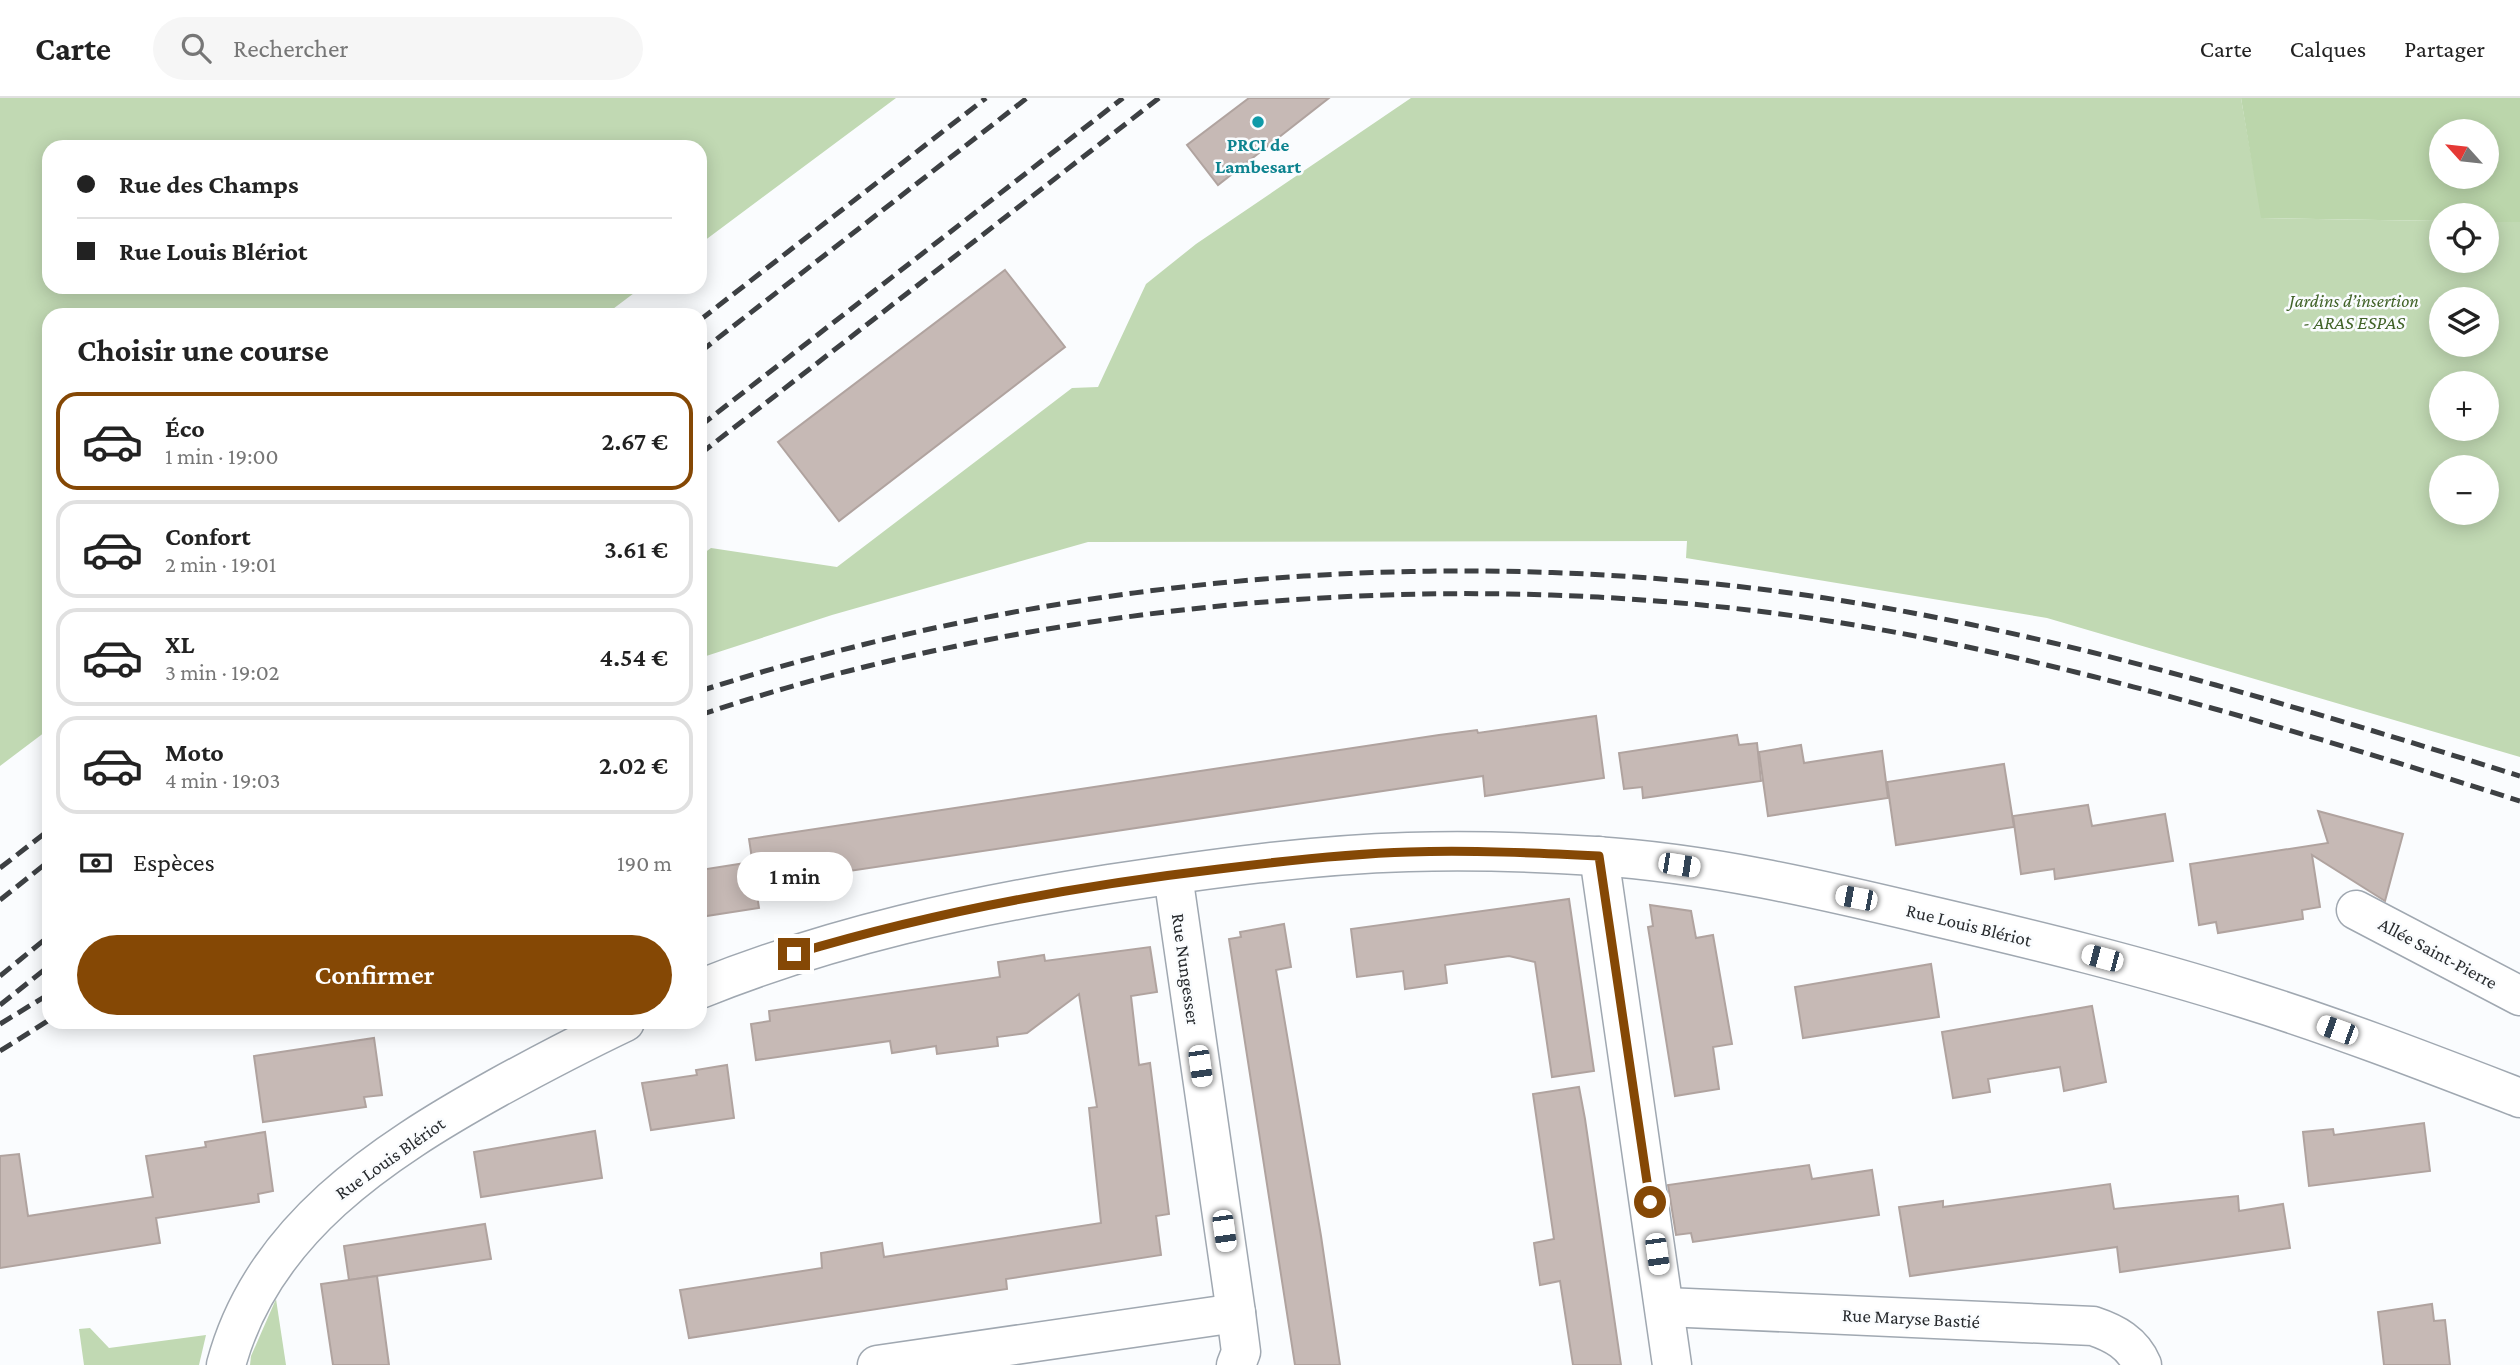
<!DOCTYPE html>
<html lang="fr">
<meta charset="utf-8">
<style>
:root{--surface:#fff;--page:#f6f6f6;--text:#222;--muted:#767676;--line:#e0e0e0;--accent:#854805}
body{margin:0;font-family:"Crimson Pro",serif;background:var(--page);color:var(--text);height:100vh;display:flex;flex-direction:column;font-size:26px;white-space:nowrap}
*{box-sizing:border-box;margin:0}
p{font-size:23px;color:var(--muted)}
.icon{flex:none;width:38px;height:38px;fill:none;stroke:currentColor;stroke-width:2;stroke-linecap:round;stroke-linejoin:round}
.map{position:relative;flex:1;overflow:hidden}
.side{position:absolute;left:42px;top:210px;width:665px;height:721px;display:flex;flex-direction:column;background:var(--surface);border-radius:21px;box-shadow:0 4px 18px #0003}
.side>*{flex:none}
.top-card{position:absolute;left:42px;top:42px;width:665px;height:154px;border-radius:21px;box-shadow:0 4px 18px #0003;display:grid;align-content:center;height:154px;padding:0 35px;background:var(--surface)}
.needle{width:46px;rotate:297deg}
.buttons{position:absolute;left:2429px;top:21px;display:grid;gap:14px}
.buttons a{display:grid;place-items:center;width:70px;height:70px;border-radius:50%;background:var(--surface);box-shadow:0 4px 18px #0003;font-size:35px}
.end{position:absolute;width:32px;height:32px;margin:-16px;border:9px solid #854805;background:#fff;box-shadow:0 0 0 4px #fff}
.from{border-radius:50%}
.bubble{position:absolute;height:49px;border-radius:24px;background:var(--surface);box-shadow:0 4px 18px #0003;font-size:23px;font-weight:600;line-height:49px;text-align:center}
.car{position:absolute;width:21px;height:42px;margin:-21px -10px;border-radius:9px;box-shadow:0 0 5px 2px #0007;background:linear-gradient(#fff 24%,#345 0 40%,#fff 0 76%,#345 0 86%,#fff 0)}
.top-card b{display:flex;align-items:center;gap:24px;height:66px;font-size:26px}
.top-card b+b{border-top:2px solid var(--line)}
.top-card i{width:18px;height:18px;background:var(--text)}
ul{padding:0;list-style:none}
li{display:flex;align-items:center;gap:21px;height:98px;margin:0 14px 10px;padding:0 21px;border:4px solid var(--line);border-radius:21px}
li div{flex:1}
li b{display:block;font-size:26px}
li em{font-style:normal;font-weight:600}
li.current{border-color:var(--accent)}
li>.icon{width:63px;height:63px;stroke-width:1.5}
h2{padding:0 35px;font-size:32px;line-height:84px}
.pay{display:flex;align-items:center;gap:18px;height:77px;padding:0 35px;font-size:26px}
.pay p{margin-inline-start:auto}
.cta{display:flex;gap:14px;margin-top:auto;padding:14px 35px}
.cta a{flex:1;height:80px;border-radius:42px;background:var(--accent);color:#fff;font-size:28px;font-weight:600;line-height:80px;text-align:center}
header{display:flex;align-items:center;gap:42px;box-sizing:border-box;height:98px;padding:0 35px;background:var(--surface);border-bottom:2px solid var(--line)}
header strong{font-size:33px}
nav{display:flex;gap:38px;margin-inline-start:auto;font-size:24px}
.search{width:490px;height:63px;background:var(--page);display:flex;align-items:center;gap:18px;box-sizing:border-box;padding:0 24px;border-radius:38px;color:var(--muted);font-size:26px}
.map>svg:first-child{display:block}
.green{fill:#c1d9b3;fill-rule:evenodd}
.forest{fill:#bbd6ab;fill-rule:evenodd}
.building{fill:#c6b9b5;stroke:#b0a39f;stroke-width:2}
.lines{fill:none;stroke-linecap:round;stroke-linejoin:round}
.street-casing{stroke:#a0a8b1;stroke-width:41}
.street{stroke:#fff;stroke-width:38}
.rail{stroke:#3d4043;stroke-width:5;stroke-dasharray:14 7;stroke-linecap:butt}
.route{stroke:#854805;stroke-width:9}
.culture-dot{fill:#0f9aa8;stroke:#fafcfe;stroke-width:2.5}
.labels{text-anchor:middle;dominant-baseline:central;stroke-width:5;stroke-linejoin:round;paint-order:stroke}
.culture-label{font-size:19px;font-weight:bold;fill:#0d838f;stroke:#fafcfe}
.park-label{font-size:19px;font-style:italic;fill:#416328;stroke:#fafcfe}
.street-label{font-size:19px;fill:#282b2e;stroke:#fafcfe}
</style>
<header>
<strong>Carte</strong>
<div class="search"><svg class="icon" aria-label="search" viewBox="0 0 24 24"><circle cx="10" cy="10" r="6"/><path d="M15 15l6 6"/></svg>Rechercher</div>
<nav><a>Carte</a><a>Calques</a><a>Partager</a></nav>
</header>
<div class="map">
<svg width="2520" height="1267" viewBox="0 0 2520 1267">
<rect width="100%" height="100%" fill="#fafcfe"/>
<g class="green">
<path d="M 0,0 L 896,0 L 700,146 L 700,49 L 49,49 L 49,189 L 642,189 L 605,217 L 49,217 L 49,631 L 0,668 Z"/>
<path d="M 1411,0 L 2241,0 L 2262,120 L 2441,123 L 2441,163 L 2487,163 L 2487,124 L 2520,124 L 2520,659 L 2047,520 L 1686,460 L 1687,443 L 1088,444 L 832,517 L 700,560 L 700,458 L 711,450 L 837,469 L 1072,290 L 1098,289 L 1146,186 L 1196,146 ZM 2441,201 L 2487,201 L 2487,247 L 2441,247 ZM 2441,285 L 2487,285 L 2487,331 L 2441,331 ZM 2441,369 L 2487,369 L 2487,415 L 2441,415 Z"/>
<path d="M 276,1201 L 286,1267 L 250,1267 L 251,1258 Z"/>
<path d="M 90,1230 L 109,1250 L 206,1237 L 199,1267 L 84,1267 L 79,1231 Z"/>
</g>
<path class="forest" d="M 2241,0 L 2520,0 L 2520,124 L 2487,124 L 2487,117 L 2441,117 L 2441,123 L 2261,120 ZM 2441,33 L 2487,33 L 2487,79 L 2441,79 Z"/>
<g class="building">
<path d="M 1249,0 L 1329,0 L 1218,87 L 1187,47 Z"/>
<path d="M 1005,172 L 1065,249 L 839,423 L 778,344 Z"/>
<path d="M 1596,618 L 1604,680 L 1485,698 L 1483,678 L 756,787 L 749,741 L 1439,637 L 1477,632 L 1478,635 Z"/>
<path d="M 1737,637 L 1739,647 L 1757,645 L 1761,683 L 1643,700 L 1642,689 L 1624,691 L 1619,655 Z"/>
<path d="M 1801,647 L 1804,665 L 1882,653 L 1888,700 L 1768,718 L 1759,654 Z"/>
<path d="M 2004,666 L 2014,729 L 1896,747 L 1887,684 Z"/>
<path d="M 2088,707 L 2092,728 L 2165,716 L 2173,763 L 2055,781 L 2054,771 L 2021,776 L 2013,718 Z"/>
<path d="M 2318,713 L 2403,736 L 2385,803 L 2312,757 L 2320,809 L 2302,812 L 2303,821 L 2218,835 L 2216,824 L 2199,827 L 2190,766 L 2328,745 Z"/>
<path d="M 752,764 L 759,810 L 700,819 L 700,772 Z"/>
<path d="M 1569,801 L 1594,973 L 1552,979 L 1535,864 L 1509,858 L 1445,867 L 1447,885 L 1405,891 L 1403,873 L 1357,879 L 1351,831 Z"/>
<path d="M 1650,807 L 1691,813 L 1696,840 L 1713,837 L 1732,946 L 1713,949 L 1719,991 L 1675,998 L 1648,829 L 1653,828 Z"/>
<path d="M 1284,826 L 1291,869 L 1276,872 L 1321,1138 L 1340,1267 L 1295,1267 L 1229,841 L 1241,839 L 1240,834 Z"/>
<path d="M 1150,849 L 1157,894 L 1131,898 L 1139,967 L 1150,965 L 1169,1116 L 1156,1118 L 1161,1157 L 1006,1181 L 1007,1191 L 689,1240 L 680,1192 L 822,1170 L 821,1155 L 882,1145 L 884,1159 L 1101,1125 L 1089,1010 L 1097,1009 L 1079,896 L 1027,935 L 997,939 L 998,948 L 937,956 L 936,948 L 892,955 L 890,943 L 756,962 L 751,926 L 770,923 L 769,913 L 1000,879 L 998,864 L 1044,857 L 1045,863 Z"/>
<path d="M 1931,866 L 1939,919 L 1803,940 L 1795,889 Z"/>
<path d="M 2092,908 L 2106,984 L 2064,993 L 2060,969 L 1988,981 L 1990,994 L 1953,1000 L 1942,934 Z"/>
<path d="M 374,940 L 382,997 L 364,999 L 366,1009 L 263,1024 L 254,958 Z"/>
<path d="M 727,967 L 734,1020 L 651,1032 L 642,985 L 697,977 L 696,972 Z"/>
<path d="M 1579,989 L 1585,1021 L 1621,1267 L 1573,1267 L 1560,1183 L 1540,1187 L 1534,1145 L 1554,1141 L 1533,996 Z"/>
<path d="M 2424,1025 L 2430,1073 L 2309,1088 L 2303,1034 L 2333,1031 L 2334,1037 Z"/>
<path d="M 595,1033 L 602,1080 L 481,1099 L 474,1054 Z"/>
<path d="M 265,1034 L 273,1093 L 258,1096 L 259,1104 L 156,1120 L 160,1145 L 0,1170 L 0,1058 L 19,1056 L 28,1118 L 153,1099 L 146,1058 L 206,1049 L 205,1044 Z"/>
<path d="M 1809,1067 L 1812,1081 L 1872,1072 L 1879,1117 L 1693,1144 L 1691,1135 L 1676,1137 L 1668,1087 Z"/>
<path d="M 2110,1086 L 2114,1111 L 2238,1098 L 2239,1113 L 2283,1106 L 2290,1150 L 2120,1174 L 2117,1149 L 1910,1178 L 1899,1109 L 1943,1103 L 1943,1109 Z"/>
<path d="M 485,1126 L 491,1161 L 349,1182 L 344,1148 Z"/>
<path d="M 377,1178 L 389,1267 L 333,1267 L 321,1186 Z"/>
<path d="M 2432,1206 L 2434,1223 L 2445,1222 L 2450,1267 L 2384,1267 L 2378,1214 Z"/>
</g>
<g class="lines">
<defs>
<g id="street">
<path d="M 1599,758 L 1672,1267"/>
<path d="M 1173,777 L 1236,1215 L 1241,1254 L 1236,1267"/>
<path d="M 2356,812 L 2520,898"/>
<path d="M 700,891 C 832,838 969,808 1109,786 C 1208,771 1307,757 1408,754 C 1470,752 1533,754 1595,758 C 1707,765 1819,791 1928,817 C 2035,842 2142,868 2246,901 C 2339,930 2429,965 2520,1000"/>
<path d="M 1665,1209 L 2093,1228 C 2114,1235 2133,1245 2142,1267"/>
<path d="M 226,1267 C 262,1132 382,1054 497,990 C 539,967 581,945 625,924"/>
<path d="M 877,1267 L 1236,1215"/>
</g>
</defs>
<use href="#street" class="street-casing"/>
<use href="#street" class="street"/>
<g class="rail">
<path d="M 700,222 L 986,0"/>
<path d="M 700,254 L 1027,0"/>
<path d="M 700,328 L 1123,0"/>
<path d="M 700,356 L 1159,0"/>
<path d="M 700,593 C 1080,471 1487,440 1880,509 C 2097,547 2310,613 2520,678"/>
<path d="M 700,617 C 821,576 946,547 1072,527 C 1357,482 1651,484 1935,542 C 2133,583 2327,642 2520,703"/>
<path d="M 0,770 L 49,732"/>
<path d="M 0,802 L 49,763"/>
<path d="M 0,878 L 49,838"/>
<path d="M 0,907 L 49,868"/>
<path d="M 0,926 L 49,896"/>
<path d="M 0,953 L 49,922"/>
</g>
</g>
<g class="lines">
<path class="route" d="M 794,856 C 933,814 1075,788 1219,771 C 1282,763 1345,756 1409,754 C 1472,752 1536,755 1599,758 L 1650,1104"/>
</g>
<circle class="culture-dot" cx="1258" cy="24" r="7"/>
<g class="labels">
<g class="culture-label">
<text x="1258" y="46">PRCI de<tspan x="1258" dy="22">Lambesart</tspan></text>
</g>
<g class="park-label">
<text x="2354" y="202">Jardins d’insertion<tspan x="2354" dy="22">- ARAS ESPAS</tspan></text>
</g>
<g class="street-label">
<text transform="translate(1969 827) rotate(14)">Rue Louis Blériot</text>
<text transform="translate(2438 855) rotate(28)">Allée Saint-Pierre</text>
<text transform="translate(1186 871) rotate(82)">Rue Nungesser</text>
<text transform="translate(390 1060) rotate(-35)">Rue Louis Blériot</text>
<text transform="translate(1911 1220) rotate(3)">Rue Maryse Bastié</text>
</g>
</g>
</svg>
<div class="buttons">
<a><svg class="needle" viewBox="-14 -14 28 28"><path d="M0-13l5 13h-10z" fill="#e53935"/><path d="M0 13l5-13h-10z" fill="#767676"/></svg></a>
<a><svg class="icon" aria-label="locate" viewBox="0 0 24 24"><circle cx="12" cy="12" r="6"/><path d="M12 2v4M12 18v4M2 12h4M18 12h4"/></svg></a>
<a><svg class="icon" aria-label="layers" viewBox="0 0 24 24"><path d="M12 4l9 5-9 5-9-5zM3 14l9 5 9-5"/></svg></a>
<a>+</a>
<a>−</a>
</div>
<i class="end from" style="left:1650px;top:1104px"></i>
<i class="end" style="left:794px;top:856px"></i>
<div class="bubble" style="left:737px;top:754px;width:116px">1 min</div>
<i class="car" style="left:1679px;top:767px;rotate:99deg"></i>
<i class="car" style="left:1856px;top:800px;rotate:281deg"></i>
<i class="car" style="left:2102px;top:860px;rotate:285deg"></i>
<i class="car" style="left:2337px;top:932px;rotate:290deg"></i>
<i class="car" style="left:1200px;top:968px;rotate:172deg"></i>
<i class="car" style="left:1224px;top:1133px;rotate:172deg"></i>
<i class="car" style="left:1657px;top:1156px;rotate:172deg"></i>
<div class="top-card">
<b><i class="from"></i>Rue des Champs</b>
<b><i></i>Rue Louis Blériot</b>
</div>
<section class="side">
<h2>Choisir une course</h2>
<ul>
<li class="current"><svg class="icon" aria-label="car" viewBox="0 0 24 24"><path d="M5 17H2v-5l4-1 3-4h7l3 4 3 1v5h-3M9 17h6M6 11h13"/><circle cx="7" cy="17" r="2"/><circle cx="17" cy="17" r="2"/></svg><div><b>Éco</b><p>1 min · 19:00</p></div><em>2.67 €</em></li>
<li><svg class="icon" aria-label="car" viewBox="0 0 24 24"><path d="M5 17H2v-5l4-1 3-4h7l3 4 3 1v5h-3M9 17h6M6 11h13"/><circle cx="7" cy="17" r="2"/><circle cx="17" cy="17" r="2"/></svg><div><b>Confort</b><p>2 min · 19:01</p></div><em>3.61 €</em></li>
<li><svg class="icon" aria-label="car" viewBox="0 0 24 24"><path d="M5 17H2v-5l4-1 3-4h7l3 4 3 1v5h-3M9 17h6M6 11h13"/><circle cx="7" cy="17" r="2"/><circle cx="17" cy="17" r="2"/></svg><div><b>XL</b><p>3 min · 19:02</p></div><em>4.54 €</em></li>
<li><svg class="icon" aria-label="car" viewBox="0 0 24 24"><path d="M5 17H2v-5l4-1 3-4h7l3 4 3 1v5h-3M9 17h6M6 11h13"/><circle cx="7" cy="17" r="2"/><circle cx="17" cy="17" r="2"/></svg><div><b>Moto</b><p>4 min · 19:03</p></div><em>2.02 €</em></li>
</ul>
<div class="pay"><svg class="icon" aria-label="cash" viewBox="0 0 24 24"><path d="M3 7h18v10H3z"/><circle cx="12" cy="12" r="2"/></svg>Espèces<p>190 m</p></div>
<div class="cta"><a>Confirmer</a></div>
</section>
</div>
